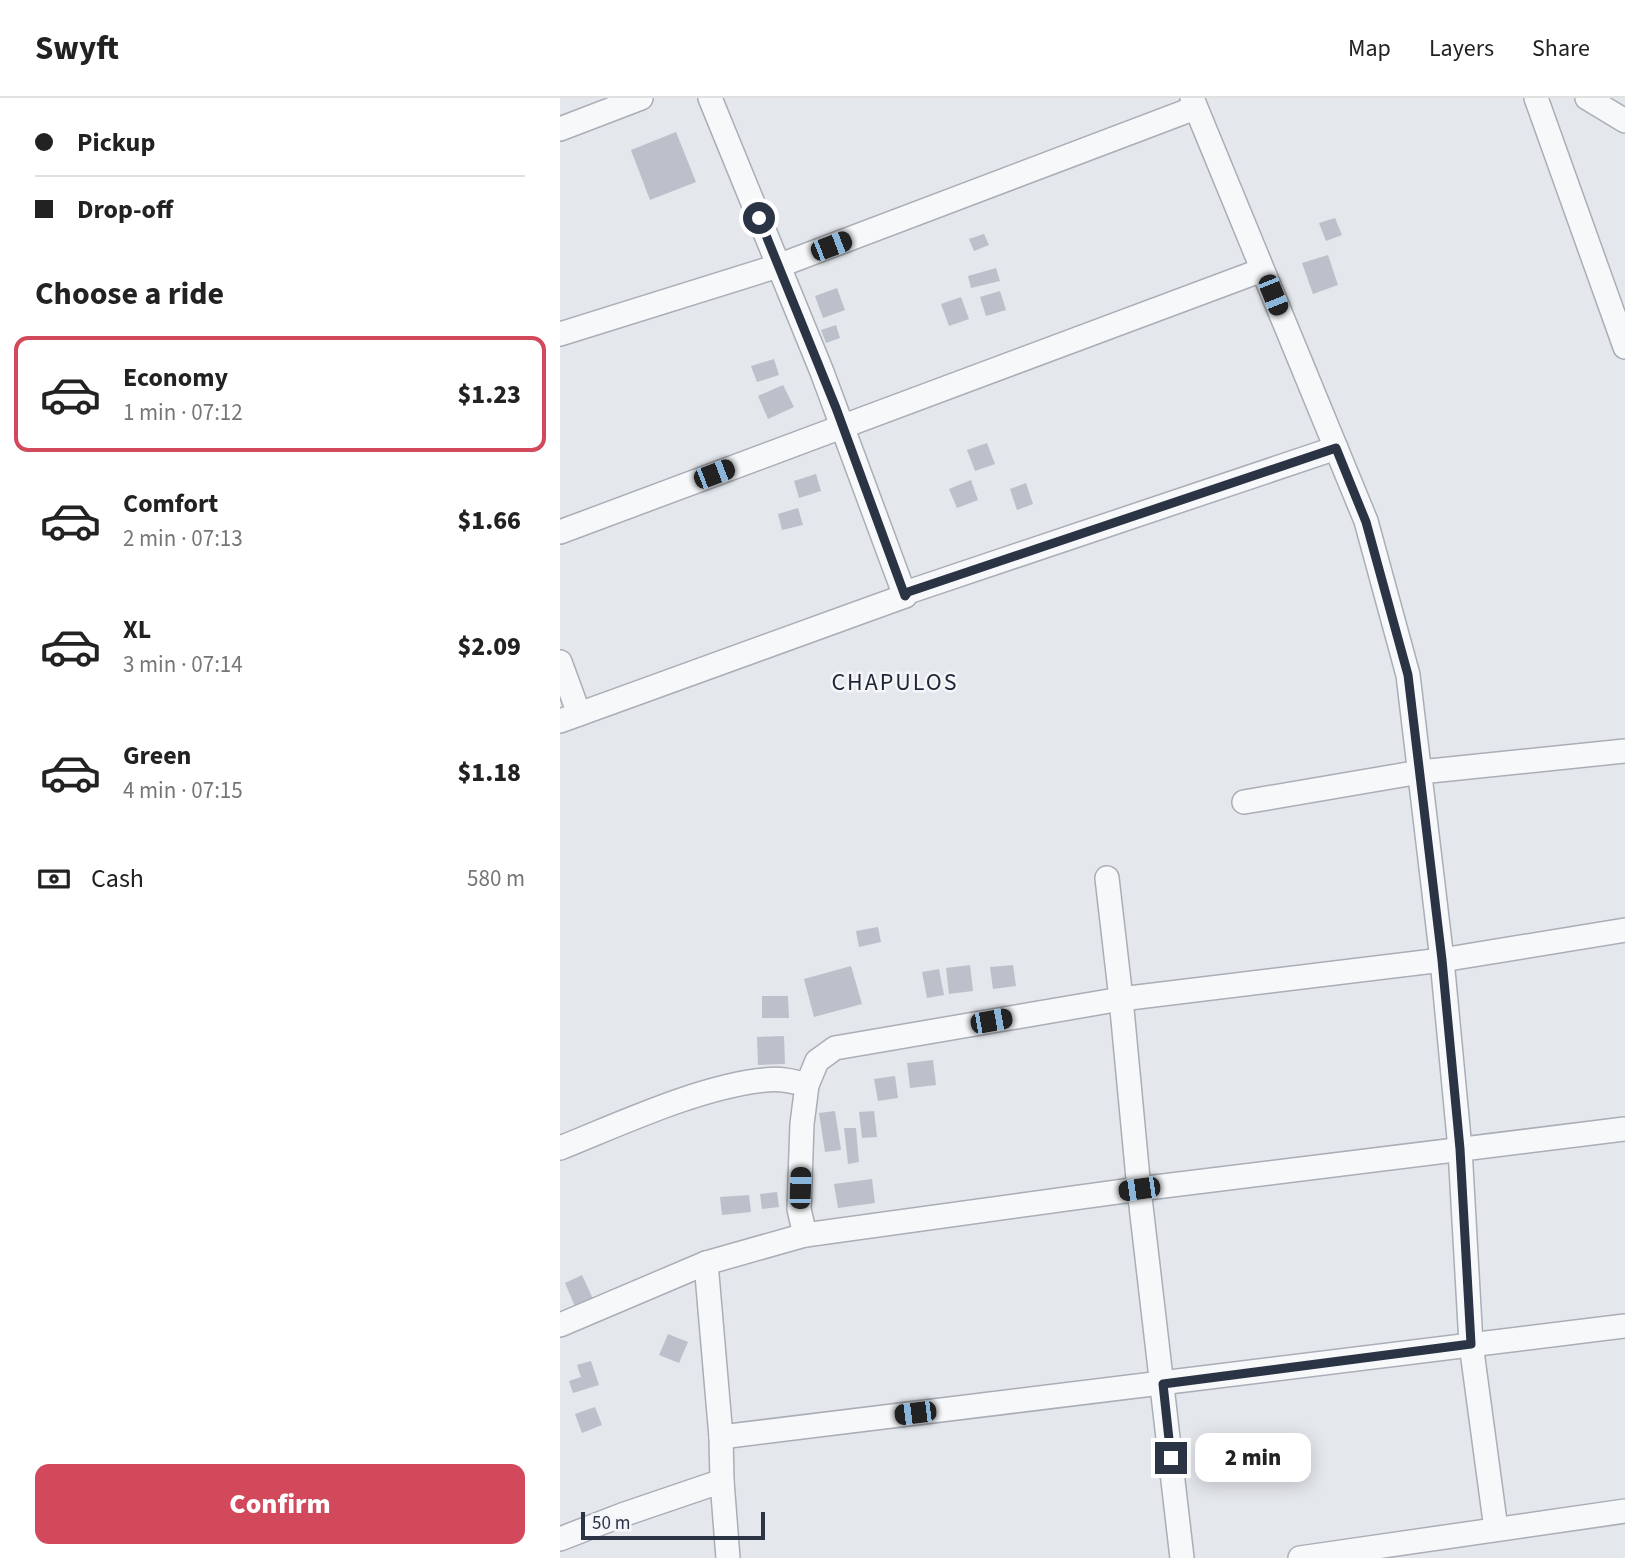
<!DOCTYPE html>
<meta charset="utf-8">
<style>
:root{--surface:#fff;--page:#f2f2f2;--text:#222;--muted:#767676;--line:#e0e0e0;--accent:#d1495b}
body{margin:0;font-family:"Source Sans 3",sans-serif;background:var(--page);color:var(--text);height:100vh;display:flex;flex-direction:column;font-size:26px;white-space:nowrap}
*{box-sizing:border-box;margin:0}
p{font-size:23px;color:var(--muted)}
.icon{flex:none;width:38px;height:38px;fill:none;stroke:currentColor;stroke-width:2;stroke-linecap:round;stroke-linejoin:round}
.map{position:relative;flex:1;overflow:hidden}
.panel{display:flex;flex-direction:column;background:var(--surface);width:560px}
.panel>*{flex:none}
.hud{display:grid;align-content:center;height:154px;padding:0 35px;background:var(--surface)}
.scale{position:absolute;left:21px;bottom:18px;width:184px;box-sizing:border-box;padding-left:7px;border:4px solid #2b3445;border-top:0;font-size:19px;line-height:24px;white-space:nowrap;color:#2b3445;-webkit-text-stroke:5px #f4f6f9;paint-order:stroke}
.end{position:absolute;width:32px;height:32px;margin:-16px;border:9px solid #2b3445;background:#fff;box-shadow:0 0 0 4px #fff}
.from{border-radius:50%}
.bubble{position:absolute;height:49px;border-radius:14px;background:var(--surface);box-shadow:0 4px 18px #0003;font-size:23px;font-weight:800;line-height:49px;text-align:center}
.car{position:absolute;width:21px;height:42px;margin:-21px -10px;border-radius:9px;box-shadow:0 0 5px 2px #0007;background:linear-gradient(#222 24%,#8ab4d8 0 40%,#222 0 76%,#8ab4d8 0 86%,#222 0)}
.hud b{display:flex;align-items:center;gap:24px;height:66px;font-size:26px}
.hud b+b{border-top:2px solid var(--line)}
.hud i{width:18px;height:18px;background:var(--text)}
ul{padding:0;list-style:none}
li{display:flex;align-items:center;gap:21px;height:116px;margin:0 14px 10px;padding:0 21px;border:4px solid transparent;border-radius:14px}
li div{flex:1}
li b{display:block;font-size:26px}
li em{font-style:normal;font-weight:800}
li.on{border-color:var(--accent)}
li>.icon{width:63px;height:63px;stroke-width:1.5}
h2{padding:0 35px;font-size:32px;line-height:84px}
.pay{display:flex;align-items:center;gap:18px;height:77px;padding:0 35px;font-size:26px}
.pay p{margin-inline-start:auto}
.action{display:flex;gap:14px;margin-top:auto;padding:14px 35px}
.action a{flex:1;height:80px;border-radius:14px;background:var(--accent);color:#fff;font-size:28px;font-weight:800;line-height:80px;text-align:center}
header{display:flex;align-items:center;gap:42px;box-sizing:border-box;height:98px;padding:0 35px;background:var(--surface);border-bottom:2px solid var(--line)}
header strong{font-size:33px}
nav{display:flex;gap:38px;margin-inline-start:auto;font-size:24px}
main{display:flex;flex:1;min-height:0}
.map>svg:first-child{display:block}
.building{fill:#bbc0ca}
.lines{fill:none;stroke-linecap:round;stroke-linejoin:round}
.minor-casing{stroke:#a9aeb7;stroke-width:26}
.minor{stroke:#f7f8fa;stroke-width:23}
.route{stroke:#2b3445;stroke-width:9}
.labels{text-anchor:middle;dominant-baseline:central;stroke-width:5;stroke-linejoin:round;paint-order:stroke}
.quarter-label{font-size:24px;letter-spacing:2px;fill:#1d2536;stroke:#f4f6f9}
</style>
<header>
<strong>Swyft</strong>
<nav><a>Map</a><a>Layers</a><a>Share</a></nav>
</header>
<main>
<section class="panel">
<div class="hud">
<b><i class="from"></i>Pickup</b>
<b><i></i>Drop-off</b>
</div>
<h2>Choose a ride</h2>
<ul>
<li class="on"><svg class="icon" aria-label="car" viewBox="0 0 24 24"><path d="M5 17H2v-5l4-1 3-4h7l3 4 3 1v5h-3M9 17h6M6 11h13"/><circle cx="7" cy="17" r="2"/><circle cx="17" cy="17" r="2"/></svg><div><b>Economy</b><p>1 min · 07:12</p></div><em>$1.23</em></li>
<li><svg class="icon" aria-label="car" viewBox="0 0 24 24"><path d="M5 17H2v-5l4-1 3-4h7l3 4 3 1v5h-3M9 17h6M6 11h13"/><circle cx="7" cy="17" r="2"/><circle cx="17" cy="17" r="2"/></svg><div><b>Comfort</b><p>2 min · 07:13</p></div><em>$1.66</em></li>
<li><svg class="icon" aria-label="car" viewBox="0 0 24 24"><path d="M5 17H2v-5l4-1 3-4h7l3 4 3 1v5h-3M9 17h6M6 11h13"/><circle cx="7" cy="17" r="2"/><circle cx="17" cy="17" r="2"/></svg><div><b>XL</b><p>3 min · 07:14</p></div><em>$2.09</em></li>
<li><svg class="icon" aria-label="car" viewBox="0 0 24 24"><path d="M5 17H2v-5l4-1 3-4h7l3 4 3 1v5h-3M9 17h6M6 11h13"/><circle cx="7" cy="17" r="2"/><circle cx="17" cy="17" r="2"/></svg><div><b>Green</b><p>4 min · 07:15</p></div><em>$1.18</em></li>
</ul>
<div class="pay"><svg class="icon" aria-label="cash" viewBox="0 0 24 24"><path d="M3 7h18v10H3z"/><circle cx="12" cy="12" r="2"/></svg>Cash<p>580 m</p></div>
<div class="action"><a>Confirm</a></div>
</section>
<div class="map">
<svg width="1065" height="1460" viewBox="0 0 1065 1460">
<rect width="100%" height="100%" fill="#e4e7ec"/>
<g class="building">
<path d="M 116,34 L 136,84 L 90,102 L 71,52 Z"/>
<path d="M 775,120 L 782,137 L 766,143 L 759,125 Z"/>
<path d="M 424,136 L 429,147 L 414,153 L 409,141 Z"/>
<path d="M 768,157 L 778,187 L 753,196 L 742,165 Z"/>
<path d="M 436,170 L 440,183 L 411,190 L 408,178 Z"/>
<path d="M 277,190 L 285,212 L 263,220 L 255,198 Z"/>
<path d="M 440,193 L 446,212 L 426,218 L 420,199 Z"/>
<path d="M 401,199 L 409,221 L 389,228 L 381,206 Z"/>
<path d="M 276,227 L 280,240 L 266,245 L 261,232 Z"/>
<path d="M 214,261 L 219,277 L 197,284 L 191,268 Z"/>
<path d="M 223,287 L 234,309 L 208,321 L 198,298 Z"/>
<path d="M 427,345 L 435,366 L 415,373 L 407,352 Z"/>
<path d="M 256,376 L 261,393 L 239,400 L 234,383 Z"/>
<path d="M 411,382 L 418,402 L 397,410 L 389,391 Z"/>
<path d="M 466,385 L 473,406 L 457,412 L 450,391 Z"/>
<path d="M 238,410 L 243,427 L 222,432 L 218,416 Z"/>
<path d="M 318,829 L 321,844 L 299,849 L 296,833 Z"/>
<path d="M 410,867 L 413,893 L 389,896 L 386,870 Z"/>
<path d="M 453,867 L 456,888 L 433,891 L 430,869 Z"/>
<path d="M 291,868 L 302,906 L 254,919 L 244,881 Z"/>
<path d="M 379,871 L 384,897 L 367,900 L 362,874 Z"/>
<path d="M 202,898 L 228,898 L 229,920 L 202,920 Z"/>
<path d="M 224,938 L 225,966 L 198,967 L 197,939 Z"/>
<path d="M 373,962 L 376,987 L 350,990 L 347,965 Z"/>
<path d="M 335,978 L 338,1000 L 318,1003 L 314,981 Z"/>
<path d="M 275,1013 L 281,1052 L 265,1054 L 259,1015 Z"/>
<path d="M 314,1013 L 317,1039 L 302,1040 L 299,1014 Z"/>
<path d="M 284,1030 L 296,1030 L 299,1064 L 288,1066 Z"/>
<path d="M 312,1081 L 315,1105 L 278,1110 L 274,1086 Z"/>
<path d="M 217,1094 L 219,1109 L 202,1111 L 200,1096 Z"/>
<path d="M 189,1097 L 191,1114 L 162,1117 L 160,1099 Z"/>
<path d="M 22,1177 L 34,1203 L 16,1211 L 5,1185 Z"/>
<path d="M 108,1236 L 128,1244 L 119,1265 L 99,1257 Z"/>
<path d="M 31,1263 L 39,1287 L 13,1295 L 9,1283 L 21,1279 L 17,1267 Z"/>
<path d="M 35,1309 L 42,1327 L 22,1335 L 15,1316 Z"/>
</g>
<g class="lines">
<defs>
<g id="minor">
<path d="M 150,0 L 262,274 L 345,498"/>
<path d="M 632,0 L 806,423 L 848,577 L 882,862 L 900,1051 L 911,1246 L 936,1431"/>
<path d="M 976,0 L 1065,249"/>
<path d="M 1027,0 L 1065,23"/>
<path d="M 0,31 L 81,0"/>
<path d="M 0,236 L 218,168 L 635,10"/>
<path d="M 0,434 L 702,172"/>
<path d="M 0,564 L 19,616"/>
<path d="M 0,623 L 345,498 L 348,494 L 776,350"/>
<path d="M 684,704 L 860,674 L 1065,653"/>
<path d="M 0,1050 C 60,1026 141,988 205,982 C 220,980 233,983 247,987"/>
<path d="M 245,1137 L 239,1111 L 242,1026 L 247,987 L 257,963 L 275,950 L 561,901 L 547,780"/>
<path d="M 146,1165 L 161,1339 L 162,1383"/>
<path d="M 0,1227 L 146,1165 L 245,1137 L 579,1091 L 1065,1031"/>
<path d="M 161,1339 L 1065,1228"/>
<path d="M 0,1441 L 62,1417 L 162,1383 L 168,1460"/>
<path d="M 622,1460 L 579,1091 L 561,901 L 882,862 L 1065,832"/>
<path d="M 740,1460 L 1065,1413"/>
</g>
</defs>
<use href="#minor" class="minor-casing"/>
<use href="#minor" class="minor"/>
</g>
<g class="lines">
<path class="route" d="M 199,120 L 276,310 L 345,498 L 348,494 L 776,350 L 806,424 L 848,577 L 882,862 L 900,1051 L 911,1246 L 603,1286 L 611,1360"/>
</g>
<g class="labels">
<g class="quarter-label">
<text x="335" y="584">CHAPULOS</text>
</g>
</g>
</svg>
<div class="scale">50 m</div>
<i class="end from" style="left:199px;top:120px"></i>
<i class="end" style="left:611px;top:1360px"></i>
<div class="bubble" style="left:635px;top:1335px;width:116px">2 min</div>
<i class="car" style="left:271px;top:148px;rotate:69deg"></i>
<i class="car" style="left:713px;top:197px;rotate:158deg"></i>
<i class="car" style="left:154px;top:376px;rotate:69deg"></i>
<i class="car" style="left:431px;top:923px;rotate:80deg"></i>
<i class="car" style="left:240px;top:1090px;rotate:2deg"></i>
<i class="car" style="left:579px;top:1091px;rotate:262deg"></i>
<i class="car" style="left:355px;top:1315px;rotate:263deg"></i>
</div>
</main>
